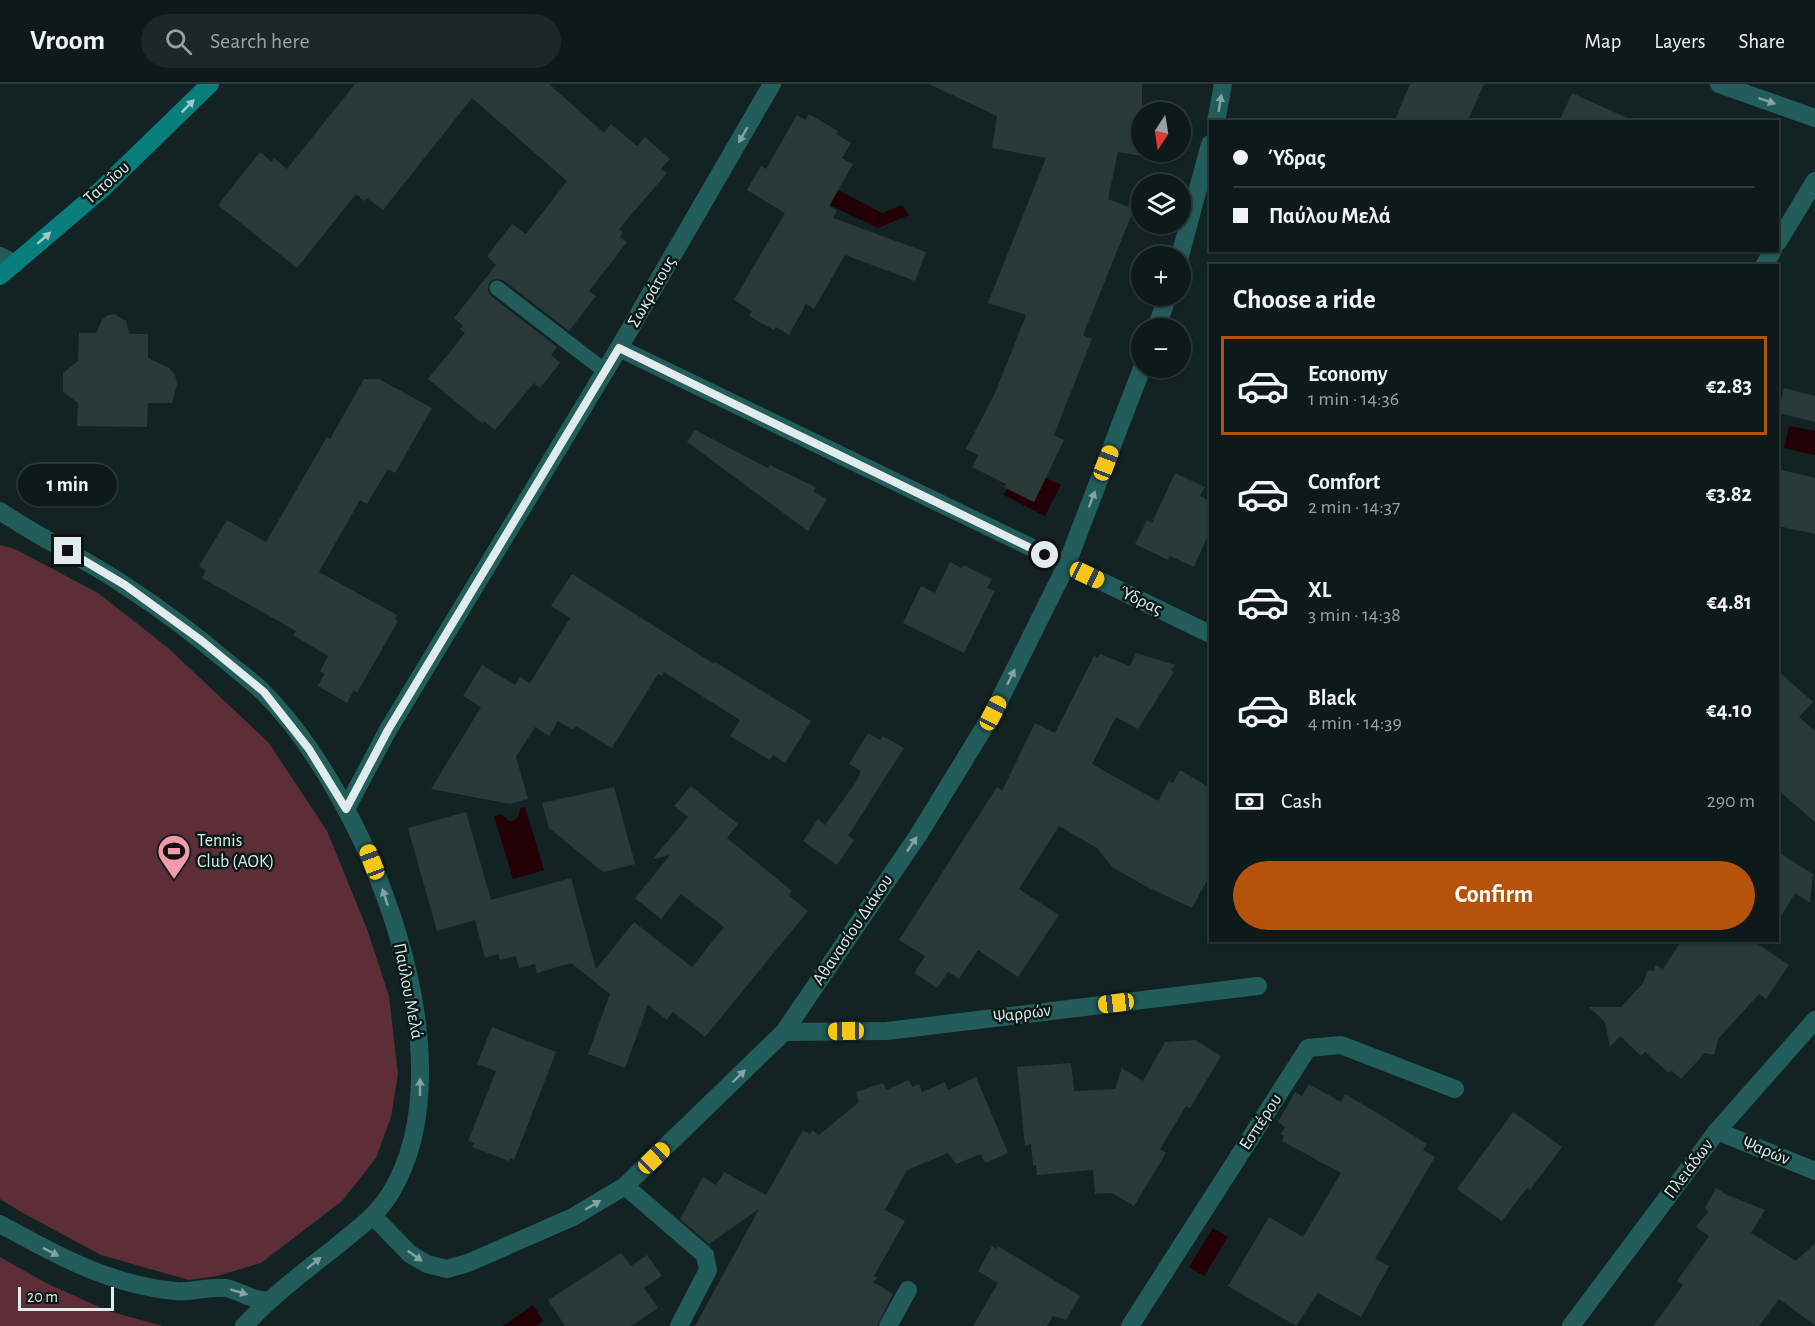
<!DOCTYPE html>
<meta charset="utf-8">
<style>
:root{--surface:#0e1a1a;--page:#1c2727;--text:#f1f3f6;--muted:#9ba1a2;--line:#2e3839;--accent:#b45309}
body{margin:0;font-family:"Alegreya Sans",sans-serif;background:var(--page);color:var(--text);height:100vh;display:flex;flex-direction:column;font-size:22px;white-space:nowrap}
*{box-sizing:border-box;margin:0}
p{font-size:20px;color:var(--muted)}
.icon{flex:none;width:33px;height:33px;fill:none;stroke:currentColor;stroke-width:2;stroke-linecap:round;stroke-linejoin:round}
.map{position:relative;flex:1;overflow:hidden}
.drawer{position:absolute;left:1209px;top:180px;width:570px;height:678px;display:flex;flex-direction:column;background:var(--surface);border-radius:0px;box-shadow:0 2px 4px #0004,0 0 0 2px var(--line)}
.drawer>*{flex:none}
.guide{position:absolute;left:1209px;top:36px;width:570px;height:132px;border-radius:0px;box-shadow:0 2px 4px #0004,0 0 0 2px var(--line);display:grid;align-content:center;height:132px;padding:0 24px;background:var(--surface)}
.needle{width:39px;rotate:192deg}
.fabs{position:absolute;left:1131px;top:18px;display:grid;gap:12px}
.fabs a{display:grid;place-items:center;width:60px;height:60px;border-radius:50%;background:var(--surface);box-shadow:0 2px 4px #0004,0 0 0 2px var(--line);font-size:30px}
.scale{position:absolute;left:18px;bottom:15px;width:96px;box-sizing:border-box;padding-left:6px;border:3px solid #e1ebeb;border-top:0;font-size:16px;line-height:21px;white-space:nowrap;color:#e1ebeb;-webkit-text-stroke:4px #0a1a19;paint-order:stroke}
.end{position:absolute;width:27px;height:27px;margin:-14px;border:8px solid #e1ebeb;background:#111;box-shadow:0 0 0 3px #111}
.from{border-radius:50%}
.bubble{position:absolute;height:42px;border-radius:21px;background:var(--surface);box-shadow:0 2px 4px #0004,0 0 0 2px var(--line);font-size:20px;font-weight:700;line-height:42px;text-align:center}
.car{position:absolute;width:18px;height:36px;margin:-18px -9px;border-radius:8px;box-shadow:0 0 4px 2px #0007;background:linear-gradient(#f5c518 24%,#345 0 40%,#f5c518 0 76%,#345 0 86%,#f5c518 0)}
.guide b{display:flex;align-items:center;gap:21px;height:57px;font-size:22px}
.guide b+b{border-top:2px solid var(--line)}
.guide i{width:15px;height:15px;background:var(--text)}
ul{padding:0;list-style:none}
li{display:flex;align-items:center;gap:18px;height:99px;margin:0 12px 9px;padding:0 12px;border:3px solid transparent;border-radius:0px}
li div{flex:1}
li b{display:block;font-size:22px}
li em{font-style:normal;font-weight:700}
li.active{border-color:var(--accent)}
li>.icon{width:54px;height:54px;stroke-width:1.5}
h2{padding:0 24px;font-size:27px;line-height:72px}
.pay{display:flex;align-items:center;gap:15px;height:66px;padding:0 24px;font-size:22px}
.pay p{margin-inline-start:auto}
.action{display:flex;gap:12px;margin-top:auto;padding:12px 24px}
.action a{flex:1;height:69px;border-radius:36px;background:var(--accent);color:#fff;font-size:24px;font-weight:700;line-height:69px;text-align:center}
header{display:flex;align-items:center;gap:36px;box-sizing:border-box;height:84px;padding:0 30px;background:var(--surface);border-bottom:2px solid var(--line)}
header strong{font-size:28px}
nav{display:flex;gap:33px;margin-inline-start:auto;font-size:21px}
.search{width:420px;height:54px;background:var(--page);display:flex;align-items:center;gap:15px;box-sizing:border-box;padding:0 21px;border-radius:33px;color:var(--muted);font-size:22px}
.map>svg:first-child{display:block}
.green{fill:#5d2e37}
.water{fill:#220006}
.building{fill:#293a39}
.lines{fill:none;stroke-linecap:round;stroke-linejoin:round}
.service{stroke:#225c5b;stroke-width:15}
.minor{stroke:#225c5b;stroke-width:18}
.tertiary{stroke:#225c5b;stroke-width:18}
.secondary{stroke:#087e7d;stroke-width:18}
.oneway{fill:#82a4a3}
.oneway2{fill:#a0caca}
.route{stroke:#e1ebeb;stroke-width:8}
.labels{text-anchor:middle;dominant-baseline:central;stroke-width:5;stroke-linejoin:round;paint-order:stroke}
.street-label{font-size:18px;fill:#e1ebeb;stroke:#0a1a19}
.poi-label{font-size:18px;fill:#e1ebeb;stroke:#0a1a19;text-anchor:start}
</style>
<header>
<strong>Vroom</strong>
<div class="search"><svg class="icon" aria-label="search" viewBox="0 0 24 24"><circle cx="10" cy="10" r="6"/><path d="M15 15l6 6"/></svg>Search here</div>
<nav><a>Map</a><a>Layers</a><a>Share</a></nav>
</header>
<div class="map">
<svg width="1815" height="1242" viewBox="0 0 1815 1242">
<rect width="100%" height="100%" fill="#132323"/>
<g class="green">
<path d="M 0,461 L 15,465 L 98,509 L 167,563 L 269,659 L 327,747 L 367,845 L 389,912 L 398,990 L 391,1033 L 376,1074 L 342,1117 L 261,1179 L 217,1192 L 189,1196 L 101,1171 L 23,1129 L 0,1115 Z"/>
<path d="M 0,1173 L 46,1199 L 108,1227 L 163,1242 L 0,1242 Z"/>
</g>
<g class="water">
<path d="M 838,106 L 882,129 L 902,121 L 909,131 L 878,144 L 830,121 Z"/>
<path d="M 1789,342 L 1815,347 L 1815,371 L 1784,364 Z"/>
<path d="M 1046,394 L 1061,401 L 1045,432 L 1004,411 L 1007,405 L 1034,418 Z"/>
<path d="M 525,723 L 544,786 L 513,795 L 494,732 L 501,730 L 509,737 L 514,737 L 519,731 L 520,724 Z"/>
<path d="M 1213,1144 L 1228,1153 L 1204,1192 L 1189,1183 Z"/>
<path d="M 533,1221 L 543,1237 L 536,1242 L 503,1242 Z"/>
</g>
<g class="building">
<path d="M 355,0 L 549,0 L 604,49 L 611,40 L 637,62 L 645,53 L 670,75 L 661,85 L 667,89 L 619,145 L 623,148 L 620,153 L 627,158 L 589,207 L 596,212 L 569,247 L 503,196 L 494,195 L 489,199 L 488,207 L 491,212 L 557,263 L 551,271 L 560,279 L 540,304 L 534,299 L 495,346 L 484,337 L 483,340 L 428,295 L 465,249 L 460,245 L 463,242 L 454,234 L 496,181 L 487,172 L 512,140 L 526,150 L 567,97 L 472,14 L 383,126 L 367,114 L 364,117 L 356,110 L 297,184 L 218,121 L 260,68 L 272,78 L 274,74 L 287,85 Z"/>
<path d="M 929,0 L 1142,0 L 1142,72 L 1118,68 L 1108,115 L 1134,125 L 1083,251 L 1092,255 L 1054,351 L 1064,356 L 1034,418 L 1004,403 L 1006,400 L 972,383 L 978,371 L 966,365 L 995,309 L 1026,231 L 988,219 L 1046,74 L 992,64 L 997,32 Z"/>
<path d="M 1410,0 L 1484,0 L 1467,38 L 1394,38 Z"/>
<path d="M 1572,9 L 1636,38 L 1559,38 Z"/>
<path d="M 809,30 L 838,47 L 836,50 L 851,59 L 842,74 L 853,80 L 829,122 L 837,127 L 833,134 L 926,168 L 915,197 L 845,171 L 814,225 L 806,220 L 789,251 L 776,243 L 774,246 L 749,232 L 752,227 L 734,216 L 785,129 L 747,106 L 761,82 L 766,85 L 797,31 L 805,36 Z"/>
<path d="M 114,230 L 126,237 L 129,250 L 148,250 L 148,274 L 169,284 L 175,291 L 177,300 L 172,319 L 148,319 L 147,343 L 77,342 L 78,319 L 63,308 L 63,289 L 78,277 L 79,249 L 96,249 L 102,236 L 108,231 Z"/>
<path d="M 364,295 L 379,295 L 432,324 L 395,389 L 388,385 L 367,420 L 360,416 L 319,488 L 397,531 L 395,535 L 398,537 L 357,609 L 354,606 L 347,619 L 318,602 L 324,590 L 320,587 L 328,572 L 293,551 L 296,547 L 202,494 L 206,487 L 199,482 L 227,436 L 266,458 L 327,353 L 330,355 Z"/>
<path d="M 1784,304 L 1815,312 L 1815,338 L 1778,329 Z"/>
<path d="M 695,346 L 768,384 L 770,381 L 815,403 L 814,408 L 827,415 L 808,447 L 687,358 Z"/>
<path d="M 1778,385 L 1815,394 L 1815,450 L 1778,442 Z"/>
<path d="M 1175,389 L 1205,403 L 1200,412 L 1210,417 L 1210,447 L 1194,483 L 1170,472 L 1168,476 L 1135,460 L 1147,436 L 1152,439 Z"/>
<path d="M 950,478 L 962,484 L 963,481 L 992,495 L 987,504 L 995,507 L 964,569 L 903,539 L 921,502 L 935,509 Z"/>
<path d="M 572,490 L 714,580 L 715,578 L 811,637 L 785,679 L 773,671 L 770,676 L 730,652 L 740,636 L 664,588 L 662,592 L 658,590 L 612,664 L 576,642 L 573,646 L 558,637 L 549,652 L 535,643 L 516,673 L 528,715 L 510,720 L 431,705 L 481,623 L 463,612 L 482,581 L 515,601 L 520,593 L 530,599 L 570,534 L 551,522 Z"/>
<path d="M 1136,569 L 1175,581 L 1171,586 L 1174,588 L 1138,645 L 1116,633 L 1092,680 L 1158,717 L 1169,697 L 1173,699 L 1180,686 L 1210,704 L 1210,791 L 1192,824 L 1145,802 L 1112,783 L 1097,764 L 1059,742 L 1019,805 L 1059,831 L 1018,893 L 978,866 L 959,895 L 948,888 L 937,904 L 914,889 L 925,872 L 899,856 L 997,703 L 1002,707 L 1035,639 L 1055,649 L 1094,572 L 1098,574 L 1100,570 L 1130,582 Z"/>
<path d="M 1778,587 L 1813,618 L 1799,633 L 1815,647 L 1815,738 L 1778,706 Z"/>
<path d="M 868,649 L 880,656 L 883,652 L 904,664 L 848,752 L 854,756 L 837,781 L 803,757 L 818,735 L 825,741 L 856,698 L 861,687 L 849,680 Z"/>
<path d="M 691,702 L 738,740 L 727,754 L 792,807 L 789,812 L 808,827 L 705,953 L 673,928 L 667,936 L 648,921 L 625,984 L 588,970 L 610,910 L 571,879 L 537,889 L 535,880 L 519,884 L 516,872 L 500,876 L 498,870 L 485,874 L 475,836 L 437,847 L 408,744 L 466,728 L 491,816 L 571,794 L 596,885 L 634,838 L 692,883 L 724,843 L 681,810 L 661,835 L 635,814 L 670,771 L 653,775 L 688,733 L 674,722 Z"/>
<path d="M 614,703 L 635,780 L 603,788 L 549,744 L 542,719 Z"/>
<path d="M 1778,768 L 1813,790 L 1810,819 L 1795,809 L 1778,837 Z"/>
<path d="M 1682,856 L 1752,856 L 1789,881 L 1766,915 L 1759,910 L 1718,955 L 1714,971 L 1705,969 L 1681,995 L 1671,986 L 1669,989 L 1645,968 L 1641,972 L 1620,952 L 1610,963 L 1605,938 L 1589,923 L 1621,923 L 1643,899 L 1648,886 L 1654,887 L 1655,881 L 1663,885 Z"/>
<path d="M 492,943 L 556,968 L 514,1076 L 510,1074 L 509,1077 L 472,1063 L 474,1059 L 468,1057 L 496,987 L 477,980 Z"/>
<path d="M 1195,956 L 1221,972 L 1190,1024 L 1186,1022 L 1160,1065 L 1166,1069 L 1134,1122 L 1112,1109 L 1095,1110 L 1093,1086 L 1037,1091 L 1036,1081 L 1033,1081 L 1031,1060 L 1025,1062 L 1017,983 L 1071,979 L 1074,1007 L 1115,1005 L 1122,984 L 1143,997 L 1165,958 Z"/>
<path d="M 976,993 L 1008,1069 L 985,1079 L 981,1070 L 956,1080 L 948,1069 L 907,1086 L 885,1126 L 905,1137 L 874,1192 L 877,1194 L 873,1198 L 893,1210 L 877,1242 L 695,1242 L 759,1125 L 709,1160 L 680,1135 L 703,1093 L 716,1101 L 724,1088 L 766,1111 L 803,1046 L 810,1050 L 812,1046 L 819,1051 L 859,1018 L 856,1008 L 883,999 L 886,1006 L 909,996 L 912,1003 L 919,1000 L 922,1008 L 945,998 L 948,1006 Z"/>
<path d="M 1309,1000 L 1341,1018 L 1345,1010 L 1374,1027 L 1427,1060 L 1423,1066 L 1435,1073 L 1375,1175 L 1389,1182 L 1361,1233 L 1318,1209 L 1296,1242 L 1228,1202 L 1269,1133 L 1303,1153 L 1341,1089 L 1282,1057 L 1284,1052 L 1281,1050 L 1285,1043 L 1278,1038 L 1295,1008 L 1302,1012 Z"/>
<path d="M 1513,1028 L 1562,1063 L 1530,1106 L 1527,1104 L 1502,1137 L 1457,1105 Z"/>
<path d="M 1716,1104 L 1727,1111 L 1765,1126 L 1751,1149 L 1796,1177 L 1815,1159 L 1815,1241 L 1779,1215 L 1759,1242 L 1653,1242 L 1683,1201 L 1677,1197 L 1709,1152 L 1696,1143 L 1708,1128 L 1705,1124 Z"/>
<path d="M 992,1162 L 996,1165 L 998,1162 L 1080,1212 L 1066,1236 L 1053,1232 L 1047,1242 L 973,1242 L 998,1199 L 978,1187 Z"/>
<path d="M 621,1169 L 631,1182 L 647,1171 L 662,1192 L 644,1204 L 658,1224 L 631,1242 L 565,1242 L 548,1216 Z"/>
</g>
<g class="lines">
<path class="service" d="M 497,204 L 605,287"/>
<g class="minor">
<path d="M 1719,0 L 1815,34"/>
<path d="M 1216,38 L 1223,0"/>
<path d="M 1778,158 L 1815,97"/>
<path d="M 0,172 L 15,180"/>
<path d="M 1180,172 L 1210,60"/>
<path d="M 1764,182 L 1773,166"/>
<path d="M 1156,244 L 1168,212"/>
<path d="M 619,264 L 1210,550"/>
<path d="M 346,725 L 388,646 L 619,264 L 772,0"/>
<path d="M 784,948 L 887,947 L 1258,902"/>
<path d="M 1717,1047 L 1815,1087"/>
<path d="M 625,1102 L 705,1171 L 708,1186 L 679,1242"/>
<path d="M 373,1132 L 410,1170 L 427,1180 L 447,1185 L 468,1179 L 573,1133 L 625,1102 L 784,948 L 919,750 L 993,629 L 1066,482 L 1142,284"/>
<path d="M 0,1140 C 56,1171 110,1201 175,1207 C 191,1209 209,1202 225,1204 C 239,1206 256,1219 269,1216"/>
<path d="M 888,1242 L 908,1206"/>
<path d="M 1130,1242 L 1308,964 L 1341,961 L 1455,1005"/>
<path d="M 1571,1242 L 1717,1047 L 1815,936"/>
</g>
<path class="tertiary" d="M 0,427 C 39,454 84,474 124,501 C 161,525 197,552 231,581 C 242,590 254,599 264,609 C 366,712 474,974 390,1110 C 376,1133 353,1148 333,1165 C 302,1189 271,1213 244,1242"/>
<path class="secondary" d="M 0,192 L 102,105 L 210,0"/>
</g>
<defs><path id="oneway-solid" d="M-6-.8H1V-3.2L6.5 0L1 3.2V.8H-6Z" transform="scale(1.5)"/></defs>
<g class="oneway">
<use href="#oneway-solid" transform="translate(1767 17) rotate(19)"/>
<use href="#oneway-solid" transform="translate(1220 19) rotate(-81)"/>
<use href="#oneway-solid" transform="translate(743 51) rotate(120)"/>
<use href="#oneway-solid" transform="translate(1092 415) rotate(-69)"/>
<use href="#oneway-solid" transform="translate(1011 593) rotate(-64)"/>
<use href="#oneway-solid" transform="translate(912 760) rotate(-56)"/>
<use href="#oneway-solid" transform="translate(385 813) rotate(-108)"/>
<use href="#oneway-solid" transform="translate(739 992) rotate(-44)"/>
<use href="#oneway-solid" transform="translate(420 1003) rotate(-90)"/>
<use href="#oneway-solid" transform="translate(593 1121) rotate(-31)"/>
<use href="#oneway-solid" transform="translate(51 1168) rotate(27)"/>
<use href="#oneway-solid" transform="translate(415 1172) rotate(36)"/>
<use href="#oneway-solid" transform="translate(314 1179) rotate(-39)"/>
<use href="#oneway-solid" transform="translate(239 1208) rotate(16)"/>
</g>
<g class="oneway2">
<use href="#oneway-solid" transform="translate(188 22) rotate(-45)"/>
<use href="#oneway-solid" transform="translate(44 154) rotate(-41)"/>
</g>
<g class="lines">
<path class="route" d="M 68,467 L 125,501 L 202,557 L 264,608 L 309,665 L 346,725 L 388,646 L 619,264 L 1045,471"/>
</g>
<defs>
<symbol id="stadium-pin" viewBox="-11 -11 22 30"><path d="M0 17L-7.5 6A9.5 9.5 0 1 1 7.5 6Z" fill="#f39aa8" stroke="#0a1a19"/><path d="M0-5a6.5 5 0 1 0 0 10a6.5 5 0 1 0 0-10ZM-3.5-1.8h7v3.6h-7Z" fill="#111"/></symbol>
</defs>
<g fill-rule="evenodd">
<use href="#stadium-pin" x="155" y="748" width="38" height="52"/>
</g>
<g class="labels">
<g class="street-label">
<text transform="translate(107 99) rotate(-42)">Τατοΐου</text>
<text transform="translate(652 208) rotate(-60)">Σωκράτους</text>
<text transform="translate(1141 517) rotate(25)">Ύδρας</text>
<text transform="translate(853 846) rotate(-56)">Αθανασίου Διάκου</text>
<text transform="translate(408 907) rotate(79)">Παύλου Μελά</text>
<text transform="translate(1022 930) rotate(-7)">Ψαρρών</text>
<text transform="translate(1261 1038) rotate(-57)">Εσπέρου</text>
<text transform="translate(1766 1067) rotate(22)">Ψαρών</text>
<text transform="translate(1689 1085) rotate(-53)">Πλειάδων</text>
</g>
<g class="poi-label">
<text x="197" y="757">Tennis<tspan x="197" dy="21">Club (AOK)</tspan></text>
</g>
</g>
</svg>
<div class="fabs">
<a><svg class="needle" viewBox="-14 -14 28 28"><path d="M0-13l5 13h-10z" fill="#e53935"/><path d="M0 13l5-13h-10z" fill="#9ba1a2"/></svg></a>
<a><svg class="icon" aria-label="layers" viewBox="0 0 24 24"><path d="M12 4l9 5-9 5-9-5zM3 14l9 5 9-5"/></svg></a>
<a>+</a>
<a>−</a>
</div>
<div class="scale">20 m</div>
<i class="end from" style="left:1045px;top:471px"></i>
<i class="end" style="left:68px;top:467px"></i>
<div class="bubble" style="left:18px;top:380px;width:99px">1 min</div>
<i class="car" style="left:1106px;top:379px;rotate:21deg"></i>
<i class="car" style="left:1087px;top:491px;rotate:115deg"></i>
<i class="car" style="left:993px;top:629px;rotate:27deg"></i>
<i class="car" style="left:372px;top:778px;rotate:339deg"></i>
<i class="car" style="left:1116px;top:919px;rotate:263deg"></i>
<i class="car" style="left:846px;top:947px;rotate:269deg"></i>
<i class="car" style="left:654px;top:1074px;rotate:46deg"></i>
<div class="guide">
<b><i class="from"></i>Ύδρας</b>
<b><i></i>Παύλου Μελά</b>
</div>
<section class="drawer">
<h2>Choose a ride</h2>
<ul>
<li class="active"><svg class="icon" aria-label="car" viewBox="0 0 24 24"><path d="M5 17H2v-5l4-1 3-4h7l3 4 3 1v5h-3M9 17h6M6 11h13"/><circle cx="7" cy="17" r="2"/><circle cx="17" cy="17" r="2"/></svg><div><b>Economy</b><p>1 min · 14:36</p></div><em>€2.83</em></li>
<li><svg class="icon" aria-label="car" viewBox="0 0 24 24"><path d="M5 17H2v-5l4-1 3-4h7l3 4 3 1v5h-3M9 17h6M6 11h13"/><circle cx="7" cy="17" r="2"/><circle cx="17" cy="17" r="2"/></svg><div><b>Comfort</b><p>2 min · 14:37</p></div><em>€3.82</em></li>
<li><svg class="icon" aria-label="car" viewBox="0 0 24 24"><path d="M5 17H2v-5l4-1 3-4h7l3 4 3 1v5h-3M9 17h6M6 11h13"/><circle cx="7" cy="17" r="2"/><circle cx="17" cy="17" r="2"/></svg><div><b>XL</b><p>3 min · 14:38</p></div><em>€4.81</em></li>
<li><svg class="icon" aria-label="car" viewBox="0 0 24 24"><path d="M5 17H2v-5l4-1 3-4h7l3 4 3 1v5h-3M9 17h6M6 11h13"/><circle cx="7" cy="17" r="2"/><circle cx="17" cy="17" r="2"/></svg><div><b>Black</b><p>4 min · 14:39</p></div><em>€4.10</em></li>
</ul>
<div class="pay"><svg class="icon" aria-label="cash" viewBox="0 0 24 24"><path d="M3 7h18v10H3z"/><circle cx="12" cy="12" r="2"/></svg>Cash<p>290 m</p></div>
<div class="action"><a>Confirm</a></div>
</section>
</div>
